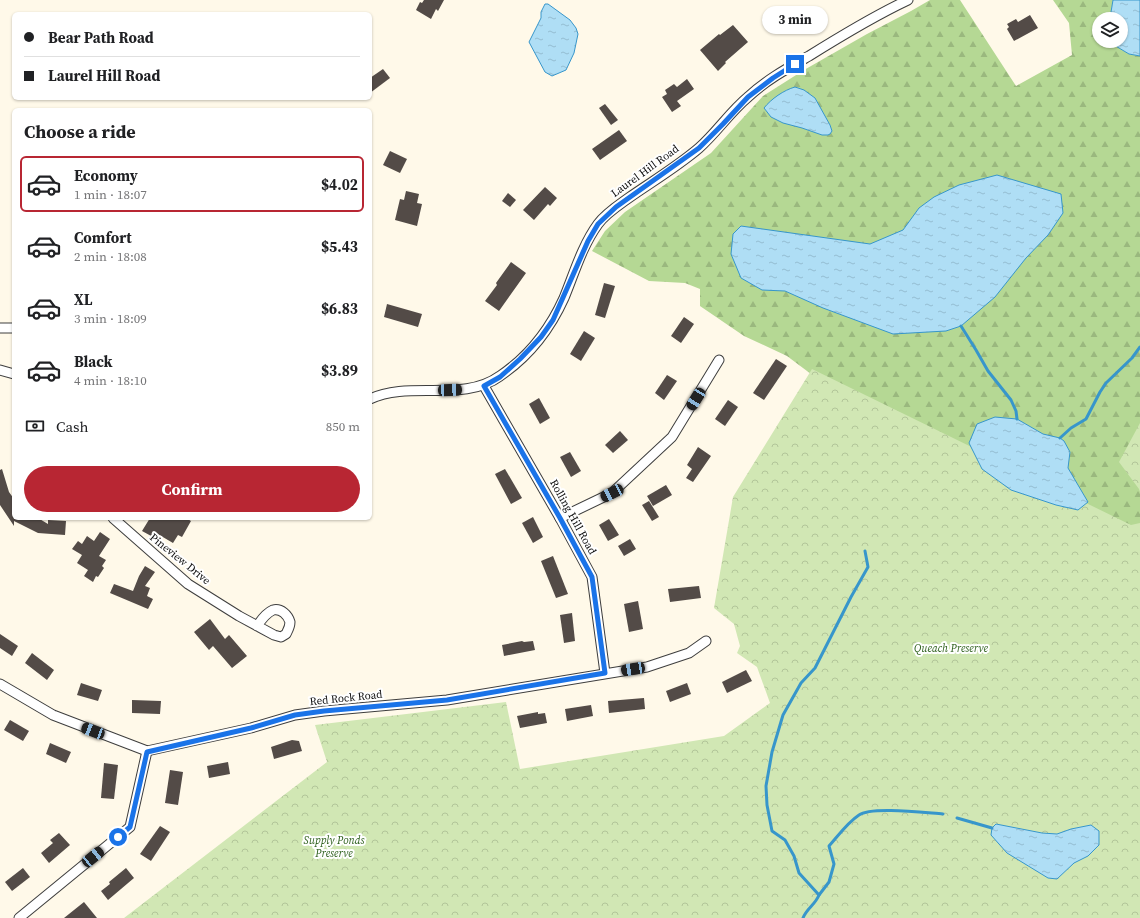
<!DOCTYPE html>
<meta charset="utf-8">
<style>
:root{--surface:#fff;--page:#f2f2f2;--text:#202124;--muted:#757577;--line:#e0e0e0;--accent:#b82633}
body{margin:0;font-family:"Source Serif 4",serif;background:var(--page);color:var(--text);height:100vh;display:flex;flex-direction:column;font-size:15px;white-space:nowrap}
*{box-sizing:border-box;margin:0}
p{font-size:13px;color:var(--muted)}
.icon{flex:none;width:22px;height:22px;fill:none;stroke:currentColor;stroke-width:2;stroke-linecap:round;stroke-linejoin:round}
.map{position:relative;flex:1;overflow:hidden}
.panel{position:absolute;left:12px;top:108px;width:360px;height:412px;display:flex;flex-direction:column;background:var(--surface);border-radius:6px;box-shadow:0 1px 3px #0004}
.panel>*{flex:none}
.top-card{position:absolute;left:12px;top:12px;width:360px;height:88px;border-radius:6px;box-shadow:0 1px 3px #0004;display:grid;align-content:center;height:88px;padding:0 12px;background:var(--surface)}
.tools{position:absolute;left:1092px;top:12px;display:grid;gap:8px}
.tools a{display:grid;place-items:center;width:36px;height:36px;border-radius:50%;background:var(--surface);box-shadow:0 1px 3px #0004;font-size:20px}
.end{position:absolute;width:18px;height:18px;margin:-9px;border:5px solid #1a73e8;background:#fff;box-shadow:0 0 0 2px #fff}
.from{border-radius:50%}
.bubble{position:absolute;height:28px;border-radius:14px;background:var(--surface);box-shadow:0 1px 3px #0004;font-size:13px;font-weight:700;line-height:28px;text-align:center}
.car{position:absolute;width:12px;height:24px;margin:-12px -6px;border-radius:5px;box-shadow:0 0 3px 1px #0007;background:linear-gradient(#222 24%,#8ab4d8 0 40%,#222 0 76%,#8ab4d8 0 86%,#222 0)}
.top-card b{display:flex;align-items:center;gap:14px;height:38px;font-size:15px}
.top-card b+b{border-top:1px solid var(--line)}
.top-card i{width:10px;height:10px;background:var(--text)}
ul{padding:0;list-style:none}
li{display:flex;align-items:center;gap:12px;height:56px;margin:0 8px 6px;padding:0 4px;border:2px solid transparent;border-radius:6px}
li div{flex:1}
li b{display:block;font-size:15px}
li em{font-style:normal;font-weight:700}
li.current{border-color:var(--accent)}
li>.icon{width:36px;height:36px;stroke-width:1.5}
h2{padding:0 12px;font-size:18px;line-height:48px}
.pay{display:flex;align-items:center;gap:10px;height:44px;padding:0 12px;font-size:15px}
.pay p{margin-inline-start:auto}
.action{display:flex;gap:8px;margin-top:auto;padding:8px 12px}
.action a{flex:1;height:46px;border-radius:24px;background:var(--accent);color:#fff;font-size:16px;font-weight:700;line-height:46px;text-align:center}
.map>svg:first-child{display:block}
.forest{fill:url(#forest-firs)}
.park{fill:url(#park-crowns)}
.water{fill:url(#water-ripples);stroke:#3796cb}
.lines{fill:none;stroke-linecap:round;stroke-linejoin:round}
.stream{stroke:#3796cb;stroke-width:3}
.building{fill:#534b47}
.street-casing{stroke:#3e3e3e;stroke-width:11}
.street{stroke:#fff;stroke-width:9}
.route{stroke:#1a73e8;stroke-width:5}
.labels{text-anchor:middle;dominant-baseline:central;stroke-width:4;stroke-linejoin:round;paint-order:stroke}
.street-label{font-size:11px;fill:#0b0b0b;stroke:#fff}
.park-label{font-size:11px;font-style:italic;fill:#2e601d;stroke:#fff}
</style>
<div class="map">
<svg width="1140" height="918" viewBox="0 0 1140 918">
<defs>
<pattern id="forest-firs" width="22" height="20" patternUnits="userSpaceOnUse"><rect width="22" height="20" fill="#b5d894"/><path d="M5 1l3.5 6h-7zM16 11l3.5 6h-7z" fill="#9ab87e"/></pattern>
<pattern id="park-crowns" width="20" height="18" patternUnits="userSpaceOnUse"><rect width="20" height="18" fill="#d1e7b4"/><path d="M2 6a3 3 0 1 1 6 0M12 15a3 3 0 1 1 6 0" fill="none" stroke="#b2c599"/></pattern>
<pattern id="water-ripples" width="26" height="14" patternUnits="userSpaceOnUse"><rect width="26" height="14" fill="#afdef5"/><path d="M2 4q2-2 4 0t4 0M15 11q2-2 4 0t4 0" fill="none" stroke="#95bdd1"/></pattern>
</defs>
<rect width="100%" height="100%" fill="#fff9e9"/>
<path class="forest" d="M 930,0 L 960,0 L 1016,86 L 1072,55 L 1069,23 L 1053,0 L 1113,0 L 1111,12 L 1112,19 L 1099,19 L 1099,41 L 1113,41 L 1114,45 L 1129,54 L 1140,56 L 1140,918 L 626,792 L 769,719 L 815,377 L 787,356 L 744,336 L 700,306 L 700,289 L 685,283 L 649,281 L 592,251 L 605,231 L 625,212 L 711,153 L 763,96 L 804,70 L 867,34 L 911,11 Z"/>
<g class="park">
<path d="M 812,369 L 1131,525 L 1140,523 L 1140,918 L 124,918 L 327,762 L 315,725 L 506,702 L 520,769 L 724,736 L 770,703 L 757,667 L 737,653 L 740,646 L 734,624 L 714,608 L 733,497 Z"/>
<path d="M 1140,423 L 1140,492 L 1139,489 L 1119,462 Z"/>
</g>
<g class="water">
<path d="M 1113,0 L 1140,0 L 1140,56 L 1129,54 L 1114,45 L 1113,41 L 1121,41 L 1121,19 L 1112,19 L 1111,12 Z"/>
<path d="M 545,4 L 548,4 L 570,20 L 576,28 L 578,34 L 574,53 L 566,70 L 552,76 L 545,72 L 529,42 L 541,18 L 541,12 Z"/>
<path d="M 795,87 L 804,90 L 815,98 L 830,125 L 832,131 L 830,134 L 828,135 L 822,135 L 802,128 L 783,123 L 771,117 L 764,108 C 771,99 784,90 795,87 Z"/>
<path d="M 997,175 L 1061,194 L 1063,213 L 1048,235 L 1026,258 L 995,297 L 961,326 L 946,331 L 893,334 L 823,308 L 785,291 L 762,290 L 741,278 L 731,254 L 733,234 L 741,226 L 870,244 L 903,230 L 919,208 L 934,197 L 959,185 Z"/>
<path d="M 995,417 L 1017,419 L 1043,434 L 1060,438 L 1064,441 L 1070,452 L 1068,468 L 1088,502 L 1078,510 L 1056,505 L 1011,490 L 982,469 L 969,443 L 977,424 Z"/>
<path d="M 996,824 L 1042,833 L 1057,834 L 1071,829 L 1091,825 L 1099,831 L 1099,845 L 1088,856 L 1074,863 L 1057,879 L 1048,878 L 1007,853 L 991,835 L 992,828 Z"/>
</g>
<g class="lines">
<g class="stream">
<path d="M 961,326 L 976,350 L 988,371 L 1011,400 L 1016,411 L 1017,419"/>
<path d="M 1060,438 L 1071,428 L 1086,419 L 1100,392 L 1106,383 L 1132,358 L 1140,347"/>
<path d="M 957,818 L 992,828"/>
<path d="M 819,895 L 829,882 L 834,864 L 829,846 C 838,836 847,823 859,815 C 871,806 927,813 943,814"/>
<path d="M 803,918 C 807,908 815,905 819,895 L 799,873 L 794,856 L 785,840 L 772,831 L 767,805 L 766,786 L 772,752 L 783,715 L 801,683 L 815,668 L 851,597 L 868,567 L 865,551"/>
</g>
</g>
<g class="building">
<path d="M 424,0 L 444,0 L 438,11 L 436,9 L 431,19 L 416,10 L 420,2 L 422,3 Z"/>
<path d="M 1030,15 L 1038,28 L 1014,41 L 1007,29 L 1009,27 L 1007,24 L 1016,19 L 1018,22 Z"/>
<path d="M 733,25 L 748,42 L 725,62 L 726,63 L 718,71 L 700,50 L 719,34 L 720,35 Z"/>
<path d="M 383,69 L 390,78 L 370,93 L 370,78 Z"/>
<path d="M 687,79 L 694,89 L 677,101 L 681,106 L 672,112 L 662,97 L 667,94 L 665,90 L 674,84 L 677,87 Z"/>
<path d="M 605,104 L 618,120 L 611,125 L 599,108 Z"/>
<path d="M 619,130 L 627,141 L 600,160 L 592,149 Z"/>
<path d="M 390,151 L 407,159 L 400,173 L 383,165 Z"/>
<path d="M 545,187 L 557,198 L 550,206 L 548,204 L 534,220 L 523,210 Z"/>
<path d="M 406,191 L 419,194 L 417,203 L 422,204 L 417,226 L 395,220 L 400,199 L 404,200 Z"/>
<path d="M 508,193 L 516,200 L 510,207 L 502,201 Z"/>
<path d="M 511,262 L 526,273 L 499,311 L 485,301 L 497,285 L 496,283 Z"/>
<path d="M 604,283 L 615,286 L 605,318 L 595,315 Z"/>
<path d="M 387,304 L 422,314 L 418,327 L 384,317 Z"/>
<path d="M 684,317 L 694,324 L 681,343 L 671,336 Z"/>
<path d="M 584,331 L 595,338 L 581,361 L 570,354 Z"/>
<path d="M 776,359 L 787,366 L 764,400 L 753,393 Z"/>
<path d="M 667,375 L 677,381 L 664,400 L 655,393 Z"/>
<path d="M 539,398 L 550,418 L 540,424 L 529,404 Z"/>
<path d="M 728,400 L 738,407 L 725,426 L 715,419 Z"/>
<path d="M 620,431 L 628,440 L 613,453 L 605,445 Z"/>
<path d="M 698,447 L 711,456 L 693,482 L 686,478 L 692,469 L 687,465 Z"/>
<path d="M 570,452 L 581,471 L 571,477 L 560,457 Z"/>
<path d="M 2,469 L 9,492 L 14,499 L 14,518 L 38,518 L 48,524 L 48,520 L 66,521 L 65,535 L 38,533 L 14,521 L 14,526 L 0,505 L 0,470 Z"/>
<path d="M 505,469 L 522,498 L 511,504 L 495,474 Z"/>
<path d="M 666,485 L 672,495 L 653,506 L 647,496 Z"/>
<path d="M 649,501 L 659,517 L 652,521 L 642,505 Z"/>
<path d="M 533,517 L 543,537 L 533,543 L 522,523 Z"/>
<path d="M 150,518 L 186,518 L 191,521 L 182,537 L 178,535 L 173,543 L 156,533 L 153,537 L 142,531 Z"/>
<path d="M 609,519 L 619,535 L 608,541 L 599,525 Z"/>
<path d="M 100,532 L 110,539 L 99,556 L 106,560 L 102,566 L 104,568 L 98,577 L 96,576 L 93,582 L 84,576 L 88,570 L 77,563 L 82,555 L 72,549 L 78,541 L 82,544 L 87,536 L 94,541 Z"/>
<path d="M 630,539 L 636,549 L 624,556 L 618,546 Z"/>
<path d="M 553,556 L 568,594 L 556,598 L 541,561 Z"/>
<path d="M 145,566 L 155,572 L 145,586 L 150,588 L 147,596 L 153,599 L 148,609 L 110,593 L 114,584 L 133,591 L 139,576 Z"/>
<path d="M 699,586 L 701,598 L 670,602 L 668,589 Z"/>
<path d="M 638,601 L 643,629 L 629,632 L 624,604 Z"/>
<path d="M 572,613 L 575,641 L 564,643 L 560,615 Z"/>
<path d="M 210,619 L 225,639 L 229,635 L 247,656 L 232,668 L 213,646 L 209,650 L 194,632 Z"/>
<path d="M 0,634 L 18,646 L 12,656 L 0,648 Z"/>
<path d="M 522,641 L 524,642 L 533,641 L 535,650 L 504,656 L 502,645 Z"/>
<path d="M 32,653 L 54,670 L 47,680 L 25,663 Z"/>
<path d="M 746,670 L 752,681 L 727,693 L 722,682 Z"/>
<path d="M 81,683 L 102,690 L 98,701 L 77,695 Z"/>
<path d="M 687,683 L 691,694 L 670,702 L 666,691 Z"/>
<path d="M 644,698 L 645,709 L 609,713 L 608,701 Z"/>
<path d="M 132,700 L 161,701 L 160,714 L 132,713 Z"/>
<path d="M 591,705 L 593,716 L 567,721 L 565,709 Z"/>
<path d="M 538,712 L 538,714 L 545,713 L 547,723 L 520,728 L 517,716 Z"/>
<path d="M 10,720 L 29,731 L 23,741 L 4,730 Z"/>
<path d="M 292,740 L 299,741 L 302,751 L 274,759 L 271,747 Z"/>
<path d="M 50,743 L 71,752 L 66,763 L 46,754 Z"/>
<path d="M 228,762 L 230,774 L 209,778 L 207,766 Z"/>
<path d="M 104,763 L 118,765 L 114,799 L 101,798 Z"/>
<path d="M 170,770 L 183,772 L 178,805 L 165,803 Z"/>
<path d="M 160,826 L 170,832 L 151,861 L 140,854 Z"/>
<path d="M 59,833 L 70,845 L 49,863 L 41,853 L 53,843 L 50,840 Z"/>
<path d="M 23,868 L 30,877 L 12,891 L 5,882 Z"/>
<path d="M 126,868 L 134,878 L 108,900 L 101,891 L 110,884 L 109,882 Z"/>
<path d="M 84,902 L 97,918 L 64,918 Z"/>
</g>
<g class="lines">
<defs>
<g id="street">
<path d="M 0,328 L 14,328"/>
<path d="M 0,370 L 14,374"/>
<path d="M 484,386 L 560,518 L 592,577 L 605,673"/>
<path d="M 370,399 C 410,380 463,403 500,376 C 528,357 550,329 564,298 C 574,274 582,246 598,224 C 606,213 619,205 630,197 C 653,181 678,166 699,148 C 717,132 730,112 748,97 C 766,80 788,68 809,56 C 841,36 874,16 908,0"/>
<path d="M 113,518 L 188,584 L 239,616 L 274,635 L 281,637 L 286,634 C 288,630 290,627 290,622 C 288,615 281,608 273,610 C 266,613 261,620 257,626"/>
<path d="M 560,518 L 612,493 L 672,437 L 719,360"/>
<path d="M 0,684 L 53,715 L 147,751 L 251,728 L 295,715 L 324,711 L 447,700 L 647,667 L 689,653 L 706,641"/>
<path d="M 19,918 L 130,827 L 147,751"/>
</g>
</defs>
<use href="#street" class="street-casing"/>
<use href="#street" class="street"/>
</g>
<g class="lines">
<path class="route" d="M 118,837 L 130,827 L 147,752 L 251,728 L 295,715 L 324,711 L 447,700 L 605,673 L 592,577 L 560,518 L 484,386 L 500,377 L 520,359 L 541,337 L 553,320 L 588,241 L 598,224 L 616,207 L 699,148 L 723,124 L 748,97 L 773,78 L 795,64"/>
</g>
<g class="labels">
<g class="street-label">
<text transform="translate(645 171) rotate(-36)">Laurel Hill Road</text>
<text transform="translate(573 517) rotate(61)">Rolling Hill Road</text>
<text transform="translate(180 559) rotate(39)">Pineview Drive</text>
<text transform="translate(346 698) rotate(-6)">Red Rock Road</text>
</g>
<g class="park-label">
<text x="951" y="648">Queach Preserve</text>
<text x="334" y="840">Supply Ponds<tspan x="334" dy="13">Preserve</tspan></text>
</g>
</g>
</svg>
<div class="tools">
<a><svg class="icon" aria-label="layers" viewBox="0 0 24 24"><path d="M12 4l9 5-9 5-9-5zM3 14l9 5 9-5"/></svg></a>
</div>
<i class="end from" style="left:118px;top:837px"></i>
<i class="end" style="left:795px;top:64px"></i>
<div class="bubble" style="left:762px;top:6px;width:66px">3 min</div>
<i class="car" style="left:450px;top:390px;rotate:88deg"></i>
<i class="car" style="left:696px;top:399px;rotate:212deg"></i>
<i class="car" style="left:612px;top:493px;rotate:244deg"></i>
<i class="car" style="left:633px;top:669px;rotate:261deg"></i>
<i class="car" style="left:93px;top:731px;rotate:291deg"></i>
<i class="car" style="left:93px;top:857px;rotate:51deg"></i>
<div class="top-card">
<b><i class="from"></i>Bear Path Road</b>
<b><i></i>Laurel Hill Road</b>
</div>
<section class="panel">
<h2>Choose a ride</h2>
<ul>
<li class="current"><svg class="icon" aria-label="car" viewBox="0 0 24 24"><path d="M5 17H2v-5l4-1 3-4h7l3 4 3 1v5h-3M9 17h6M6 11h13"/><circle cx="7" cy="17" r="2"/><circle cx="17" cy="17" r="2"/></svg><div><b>Economy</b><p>1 min · 18:07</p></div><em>$4.02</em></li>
<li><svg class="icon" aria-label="car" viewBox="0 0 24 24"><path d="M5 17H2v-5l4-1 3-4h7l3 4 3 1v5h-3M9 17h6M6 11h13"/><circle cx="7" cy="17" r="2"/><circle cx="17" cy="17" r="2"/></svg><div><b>Comfort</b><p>2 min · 18:08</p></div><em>$5.43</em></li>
<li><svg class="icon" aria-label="car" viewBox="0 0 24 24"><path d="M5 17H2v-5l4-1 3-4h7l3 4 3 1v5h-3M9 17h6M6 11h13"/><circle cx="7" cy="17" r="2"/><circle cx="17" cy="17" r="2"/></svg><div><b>XL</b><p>3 min · 18:09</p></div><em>$6.83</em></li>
<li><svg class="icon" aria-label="car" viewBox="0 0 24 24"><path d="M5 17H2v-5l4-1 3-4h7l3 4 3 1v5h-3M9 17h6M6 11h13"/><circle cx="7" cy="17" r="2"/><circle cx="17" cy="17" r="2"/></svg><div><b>Black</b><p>4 min · 18:10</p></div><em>$3.89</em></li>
</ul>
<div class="pay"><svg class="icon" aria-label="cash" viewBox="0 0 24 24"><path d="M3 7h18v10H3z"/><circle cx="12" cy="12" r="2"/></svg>Cash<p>850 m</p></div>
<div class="action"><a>Confirm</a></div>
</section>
</div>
